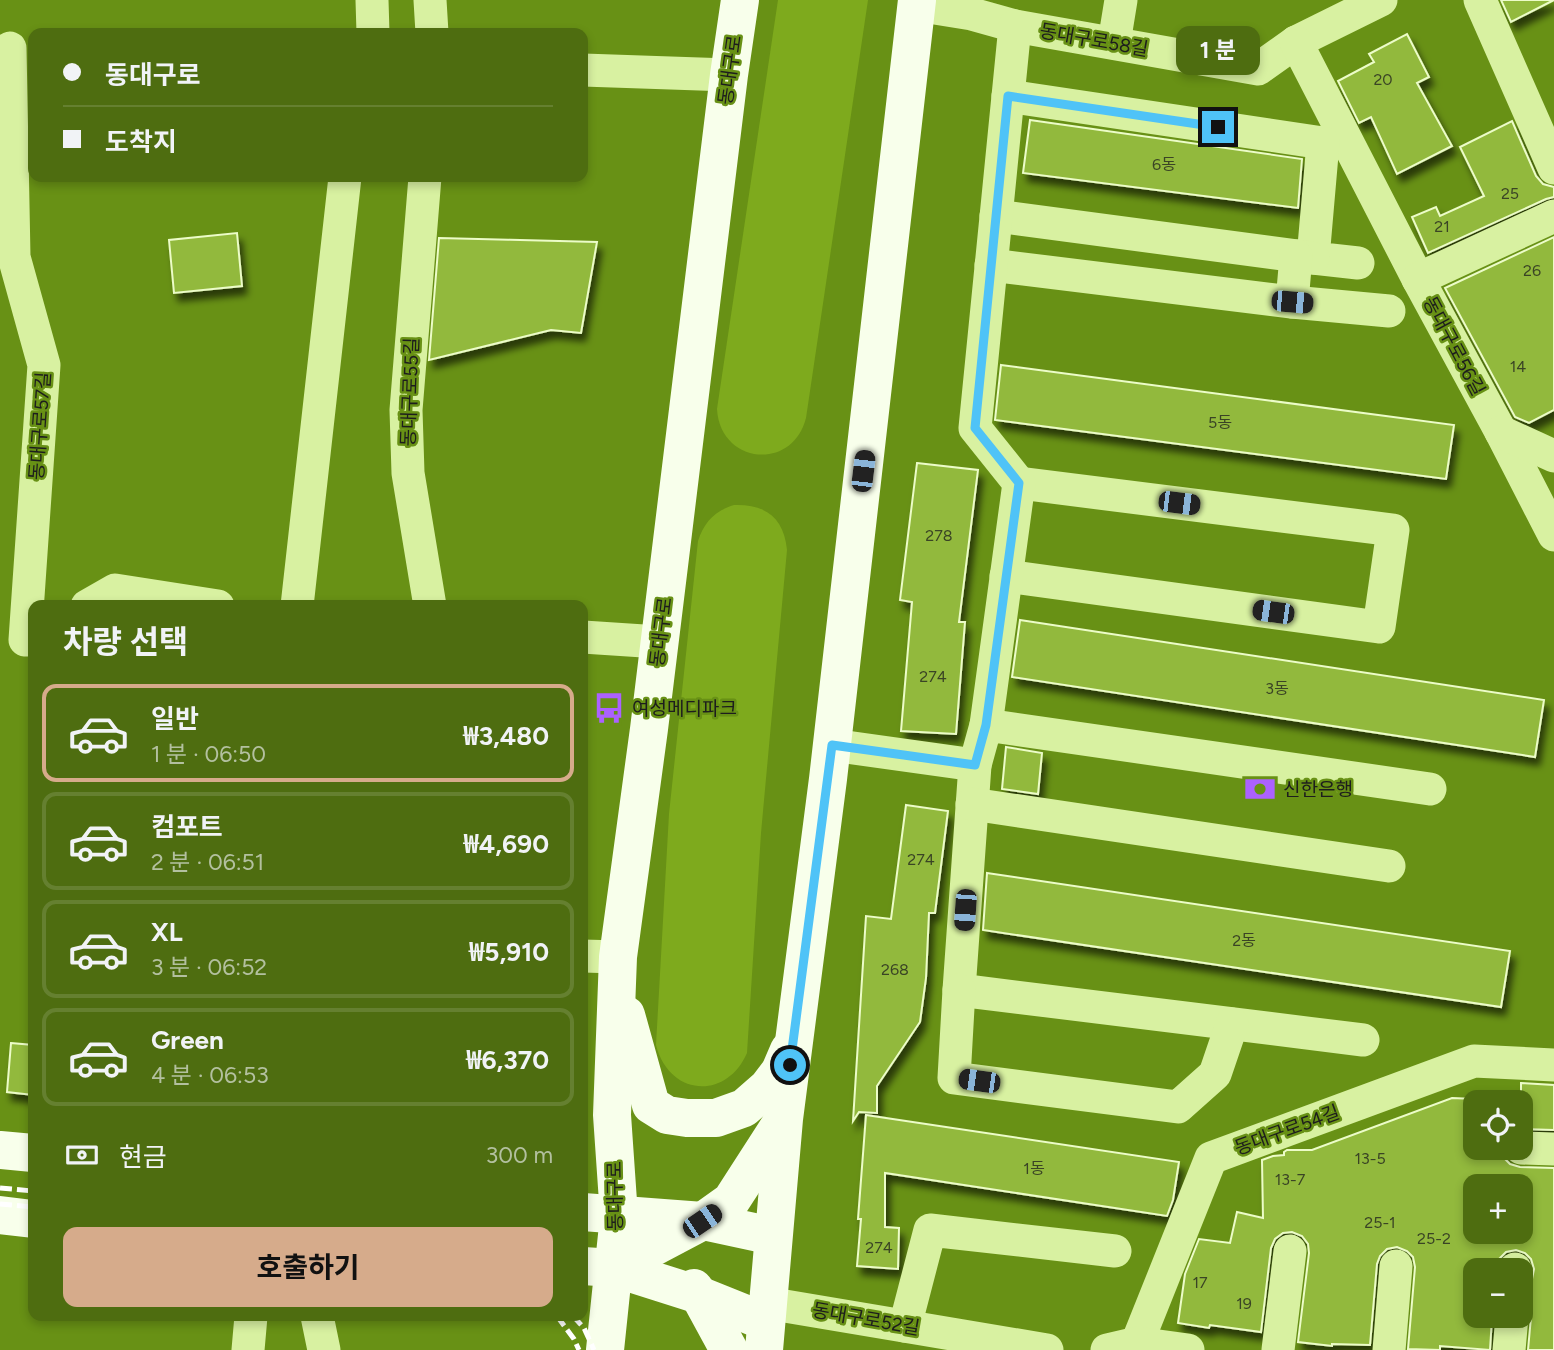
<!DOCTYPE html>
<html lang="ko">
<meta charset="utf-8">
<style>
:root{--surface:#4e6d10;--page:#557219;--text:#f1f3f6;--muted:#b3c09f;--line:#658030;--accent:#d6ab8b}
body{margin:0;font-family:Figtree,"Noto Sans KR",sans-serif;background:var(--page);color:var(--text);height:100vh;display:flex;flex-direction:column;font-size:26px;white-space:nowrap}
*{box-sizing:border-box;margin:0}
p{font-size:23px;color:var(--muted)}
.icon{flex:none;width:38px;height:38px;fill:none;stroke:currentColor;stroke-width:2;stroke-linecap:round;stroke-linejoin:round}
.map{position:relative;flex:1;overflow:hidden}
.details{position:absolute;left:28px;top:600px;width:560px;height:721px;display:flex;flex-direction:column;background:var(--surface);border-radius:14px;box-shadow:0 4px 10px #0003}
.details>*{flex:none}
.top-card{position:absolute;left:28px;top:28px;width:560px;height:154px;border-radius:14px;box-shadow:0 4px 10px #0003;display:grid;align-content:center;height:154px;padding:0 35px;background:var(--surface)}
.controls{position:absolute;left:1463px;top:1090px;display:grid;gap:14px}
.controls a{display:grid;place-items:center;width:70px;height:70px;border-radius:14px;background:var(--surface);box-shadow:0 4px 10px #0003;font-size:35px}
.end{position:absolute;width:32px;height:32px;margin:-16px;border:9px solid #4fc3f7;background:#111;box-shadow:0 0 0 4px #111}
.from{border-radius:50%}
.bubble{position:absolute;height:49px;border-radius:14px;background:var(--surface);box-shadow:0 4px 10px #0003;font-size:23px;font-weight:700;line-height:49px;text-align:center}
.car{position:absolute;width:21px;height:42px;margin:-21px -10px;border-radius:9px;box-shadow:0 0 5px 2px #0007;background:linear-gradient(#222 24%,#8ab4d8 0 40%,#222 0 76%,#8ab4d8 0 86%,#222 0)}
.top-card b{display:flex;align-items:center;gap:24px;height:66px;font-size:26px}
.top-card b+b{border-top:2px solid var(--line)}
.top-card i{width:18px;height:18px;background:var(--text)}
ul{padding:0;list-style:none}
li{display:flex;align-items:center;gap:21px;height:98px;margin:0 14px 10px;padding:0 21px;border:4px solid var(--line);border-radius:14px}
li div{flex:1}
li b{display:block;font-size:26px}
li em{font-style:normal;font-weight:700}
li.on{border-color:var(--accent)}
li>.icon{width:63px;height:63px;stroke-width:1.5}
h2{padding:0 35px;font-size:32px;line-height:84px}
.pay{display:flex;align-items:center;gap:18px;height:77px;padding:0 35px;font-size:26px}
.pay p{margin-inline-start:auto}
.primary-button{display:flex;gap:14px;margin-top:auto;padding:14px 35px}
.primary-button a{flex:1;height:80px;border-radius:14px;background:var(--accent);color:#111;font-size:28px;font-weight:700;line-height:80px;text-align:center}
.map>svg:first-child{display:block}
.green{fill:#7eaa1d}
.building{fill:#92b93d;stroke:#ecfcc8;stroke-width:2;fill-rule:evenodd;filter:url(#shadow)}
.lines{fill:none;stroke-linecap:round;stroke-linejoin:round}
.minor{stroke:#d8f1a1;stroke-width:33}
.major{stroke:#f8ffeb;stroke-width:38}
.rail{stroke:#fff;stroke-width:5;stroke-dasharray:12 5;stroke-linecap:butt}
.route{stroke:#4fc3f7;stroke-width:9}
.labels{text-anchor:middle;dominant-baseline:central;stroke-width:5;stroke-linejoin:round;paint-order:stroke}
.number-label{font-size:16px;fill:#3a4425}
.street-label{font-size:19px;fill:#1d1d1d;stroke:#689115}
.poi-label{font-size:19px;fill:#1d1d1d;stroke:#689115;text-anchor:start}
</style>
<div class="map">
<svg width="1554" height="1350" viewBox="0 0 1554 1350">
<defs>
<filter id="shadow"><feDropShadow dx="4.5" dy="8" stdDeviation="3.5" flood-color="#0009"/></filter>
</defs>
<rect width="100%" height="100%" fill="#689115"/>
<g class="green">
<path d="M 778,0 L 868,0 L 806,418 C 792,472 720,464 717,409 Z"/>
<path d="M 734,505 C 766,504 784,518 787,550 L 761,833 L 747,1053 C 726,1101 669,1096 656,1045 L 669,814 L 698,541 C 704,522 715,511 734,505 Z"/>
</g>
<g class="building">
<path d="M 1501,0 L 1554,0 L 1511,22 Z"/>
<path d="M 1407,34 L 1429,77 L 1417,83 L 1452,146 L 1397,174 L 1371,117 L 1359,123 L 1338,81 L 1374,62 L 1369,54 Z"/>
<path d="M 1030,120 L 1302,159 L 1298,208 L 1023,173 Z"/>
<path d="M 1512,121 L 1536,176 L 1543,184 L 1554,187 L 1554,197 L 1546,199 L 1428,253 L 1412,217 L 1436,207 L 1440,216 L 1484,196 L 1460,147 Z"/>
<path d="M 237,233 L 242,286 L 174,293 L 169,240 Z"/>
<path d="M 1554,237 L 1554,410 L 1529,423 L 1515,417 L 1445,288 Z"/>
<path d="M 439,238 L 597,242 L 581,333 L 551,330 L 429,360 Z"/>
<path d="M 1001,365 L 1454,425 L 1446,479 L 995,420 Z"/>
<path d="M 917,463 L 978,470 L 959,622 L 965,622 L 956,734 L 901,731 L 912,602 L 900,600 Z"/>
<path d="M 1020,620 L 1544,700 L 1535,757 L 1012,677 Z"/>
<path d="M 1006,747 L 1042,753 L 1038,794 L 1002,789 Z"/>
<path d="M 906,805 L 948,811 L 935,913 L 929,913 L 926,978 L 920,1022 L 877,1086 L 877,1113 L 859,1112 L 853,1121 L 866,916 L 891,919 Z"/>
<path d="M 987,873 L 1510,951 L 1501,1007 L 983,930 Z"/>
<path d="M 11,1043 L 33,1045 L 33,1095 L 7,1092 Z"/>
<path d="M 1521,1083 L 1554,1085 L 1554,1130 L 1521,1129 Z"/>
<path d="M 1452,1098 L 1475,1099 L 1475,1148 L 1502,1150 L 1504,1158 L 1510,1164 L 1520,1167 L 1554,1168 L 1554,1350 L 1528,1350 L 1531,1317 L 1529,1307 L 1523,1300 L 1524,1287 L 1532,1279 L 1534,1269 L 1531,1259 L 1525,1253 L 1516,1250 L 1506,1252 L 1499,1259 L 1496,1270 L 1475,1270 L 1475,1318 L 1492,1318 L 1490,1350 L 1440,1346 L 1440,1350 L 1408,1349 L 1415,1267 L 1413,1257 L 1407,1251 L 1397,1247 L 1387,1249 L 1380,1256 L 1377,1264 L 1370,1345 L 1332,1344 L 1332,1346 L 1298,1342 L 1309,1253 L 1308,1244 L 1302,1236 L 1292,1232 L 1283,1233 L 1275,1239 L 1271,1248 L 1261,1332 L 1210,1325 L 1209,1328 L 1178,1323 L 1185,1274 L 1199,1239 L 1230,1243 L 1237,1212 L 1263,1218 L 1262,1160 L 1273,1156 L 1284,1155 L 1284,1152 L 1287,1150 L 1312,1150 ZM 1475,1186 L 1522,1186 L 1521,1232 L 1475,1232 Z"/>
<path d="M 866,1115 L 1179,1162 L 1173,1200 L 1167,1216 L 885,1173 L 885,1227 L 899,1228 L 898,1269 L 857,1266 L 861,1219 L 858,1219 Z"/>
</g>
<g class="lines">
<g class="minor">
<path d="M 372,0 L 373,33"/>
<path d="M 430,0 L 432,33"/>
<path d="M 1480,0 L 1554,168"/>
<path d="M 916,5 L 972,14 L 1015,26 L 1258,69 L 1296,42 L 1381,0"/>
<path d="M 1296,42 L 1418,279 L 1501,432 L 1554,535"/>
<path d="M 1114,43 L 1121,0"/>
<path d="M 10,48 L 14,257 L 44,365 L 25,640"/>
<path d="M 583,70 L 729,75"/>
<path d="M 1008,96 L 1323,143 L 1313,258 L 1358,263"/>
<path d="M 425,177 L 406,410 L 408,473 L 430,606"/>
<path d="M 996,216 L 1313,258"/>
<path d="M 991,265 L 1292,302 L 1296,256"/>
<path d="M 1418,279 L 1554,216"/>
<path d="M 1292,302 L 1389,311"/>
<path d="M 1501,432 L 1554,456"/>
<path d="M 1006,576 L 1379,627 L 1393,530 L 1019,483"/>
<path d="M 87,606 L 115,590 L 218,606"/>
<path d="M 297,606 L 345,177"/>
<path d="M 583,637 L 659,642"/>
<path d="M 986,725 L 1019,483 L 975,428 L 1015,26"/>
<path d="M 832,745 L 975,765 L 986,725 L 1430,789"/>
<path d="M 975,765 L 959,990 L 1363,1040"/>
<path d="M 972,804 L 1389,866"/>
<path d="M 583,956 L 618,957"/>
<path d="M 959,990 L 954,1078 L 1178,1107 L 1215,1074 L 1232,1024"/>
<path d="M 1521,1148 L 1554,1149"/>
<path d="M 1515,1270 L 1515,1269"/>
<path d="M 767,1303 L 1047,1350"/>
<path d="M 317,1316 L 324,1350"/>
<path d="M 905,1326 L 930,1230 L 1115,1251"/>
<path d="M 1137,1343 L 1211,1158 L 1474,1061 L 1554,1065"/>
<path d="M 248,1350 L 251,1316"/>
<path d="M 1107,1350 L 1137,1343 L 1188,1350"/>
<path d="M 1278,1350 L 1290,1251"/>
<path d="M 1389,1350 L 1396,1266"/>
<path d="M 1509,1350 L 1512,1316"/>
</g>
<g class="major">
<path d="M 626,1015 L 651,1105 L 667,1115 L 687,1118 L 716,1118 L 744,1108 L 768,1087 L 780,1071 L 789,1050"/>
<path d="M 0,1150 L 33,1153"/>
<path d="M 583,1212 L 703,1221 L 773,1236"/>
<path d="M 0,1215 L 33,1219"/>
<path d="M 583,1266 L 614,1268 L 699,1295 L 766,1322"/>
<path d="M 614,1268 L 703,1221 L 731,1201 L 780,1125"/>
<path d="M 694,1288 L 699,1295 L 729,1350"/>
<path d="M 605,1350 L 619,1216 L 612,1115 L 618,957 L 649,729 L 729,75 L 740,0"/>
<path d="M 764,1350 L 784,1119 L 828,779 L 917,0"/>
</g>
<g class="rail">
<path d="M 0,1188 L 33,1191"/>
<path d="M 0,1204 L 33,1207"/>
<path d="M 557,1316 L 574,1339 L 579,1350"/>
<path d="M 573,1316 L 584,1328 L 594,1350"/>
</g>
</g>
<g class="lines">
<path class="route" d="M 790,1065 L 832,745 L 975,765 L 986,725 L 1019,483 L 975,428 L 1008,96 L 1218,127"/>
</g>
<defs>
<symbol id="bus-bare" viewBox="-9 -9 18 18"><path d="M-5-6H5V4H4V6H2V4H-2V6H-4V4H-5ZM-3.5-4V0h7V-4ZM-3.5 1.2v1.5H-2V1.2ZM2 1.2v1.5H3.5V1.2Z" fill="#ac61ff" stroke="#689115" stroke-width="2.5" paint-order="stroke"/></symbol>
<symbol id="bank-bare" viewBox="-9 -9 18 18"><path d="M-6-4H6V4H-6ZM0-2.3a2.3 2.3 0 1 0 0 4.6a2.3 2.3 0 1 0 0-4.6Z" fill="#ac61ff" stroke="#689115" stroke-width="2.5" paint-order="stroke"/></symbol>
</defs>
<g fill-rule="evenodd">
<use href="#bus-bare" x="587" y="686" width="44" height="44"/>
<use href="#bank-bare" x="1238" y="767" width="44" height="44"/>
</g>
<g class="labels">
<g class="number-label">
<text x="1383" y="79">20</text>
<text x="1164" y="164">6동</text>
<text x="1510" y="193">25</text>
<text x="1442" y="226">21</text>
<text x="1532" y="270">26</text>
<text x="1518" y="366">14</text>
<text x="1220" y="422">5동</text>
<text x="939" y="535">278</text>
<text x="933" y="676">274</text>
<text x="1277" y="688">3동</text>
<text x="921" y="859">274</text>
<text x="1244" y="940">2동</text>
<text x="895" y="969">268</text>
<text x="1370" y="1158">13-5</text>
<text x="1034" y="1168">1동</text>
<text x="1290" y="1179">13-7</text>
<text x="1380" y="1222">25-1</text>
<text x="1434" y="1238">25-2</text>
<text x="879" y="1247">274</text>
<text x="1200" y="1282">17</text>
<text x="1244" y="1303">19</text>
</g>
<g class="street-label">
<text transform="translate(1094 40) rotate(10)">동대구로58길</text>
<text transform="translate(730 70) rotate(-82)">동대구로</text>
<text transform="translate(1454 346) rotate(62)">동대구로56길</text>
<text transform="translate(410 392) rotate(-88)">동대구로55길</text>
<text transform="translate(40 426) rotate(-86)">동대구로57길</text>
<text transform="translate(661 632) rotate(-83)">동대구로</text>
<text transform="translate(1287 1130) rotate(-20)">동대구로54길</text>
<text transform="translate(615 1196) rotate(-91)">동대구로</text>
<text transform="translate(866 1319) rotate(10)">동대구로52길</text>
</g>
<g class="poi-label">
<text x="632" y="708">여성메디파크</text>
<text x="1283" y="789">신한은행</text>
</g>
</g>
</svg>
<div class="controls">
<a><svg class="icon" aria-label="locate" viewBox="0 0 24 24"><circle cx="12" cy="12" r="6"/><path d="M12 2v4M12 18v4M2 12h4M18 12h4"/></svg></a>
<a>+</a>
<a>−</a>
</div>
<i class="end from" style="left:790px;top:1065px"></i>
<i class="end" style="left:1218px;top:127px"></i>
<div class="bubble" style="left:1176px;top:26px;width:84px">1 분</div>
<i class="car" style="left:1292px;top:302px;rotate:95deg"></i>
<i class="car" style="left:863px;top:471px;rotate:7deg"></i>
<i class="car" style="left:1179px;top:503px;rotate:97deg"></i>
<i class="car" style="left:1273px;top:612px;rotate:278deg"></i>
<i class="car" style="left:965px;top:910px;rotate:184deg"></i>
<i class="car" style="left:979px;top:1081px;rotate:278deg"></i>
<i class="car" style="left:702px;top:1221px;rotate:56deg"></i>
<div class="top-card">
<b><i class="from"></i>동대구로</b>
<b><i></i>도착지</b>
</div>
<section class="details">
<h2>차량 선택</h2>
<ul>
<li class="on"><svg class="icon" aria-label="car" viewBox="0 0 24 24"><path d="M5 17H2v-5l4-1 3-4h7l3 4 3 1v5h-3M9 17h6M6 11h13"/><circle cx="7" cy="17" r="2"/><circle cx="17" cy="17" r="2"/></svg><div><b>일반</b><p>1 분 · 06:50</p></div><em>₩3,480</em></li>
<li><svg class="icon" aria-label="car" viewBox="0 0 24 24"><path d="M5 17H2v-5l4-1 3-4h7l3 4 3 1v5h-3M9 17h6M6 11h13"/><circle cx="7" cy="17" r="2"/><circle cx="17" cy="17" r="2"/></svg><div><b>컴포트</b><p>2 분 · 06:51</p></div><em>₩4,690</em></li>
<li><svg class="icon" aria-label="car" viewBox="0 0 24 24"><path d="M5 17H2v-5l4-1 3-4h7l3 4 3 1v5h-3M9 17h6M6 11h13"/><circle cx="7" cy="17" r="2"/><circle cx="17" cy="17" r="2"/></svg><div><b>XL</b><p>3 분 · 06:52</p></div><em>₩5,910</em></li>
<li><svg class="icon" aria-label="car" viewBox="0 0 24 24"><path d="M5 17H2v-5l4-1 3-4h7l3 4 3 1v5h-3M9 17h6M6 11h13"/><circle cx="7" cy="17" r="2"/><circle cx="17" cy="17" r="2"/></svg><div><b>Green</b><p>4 분 · 06:53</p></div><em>₩6,370</em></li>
</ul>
<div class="pay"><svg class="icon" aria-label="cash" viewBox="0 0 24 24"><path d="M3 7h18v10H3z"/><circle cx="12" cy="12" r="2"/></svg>현금<p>300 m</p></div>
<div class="primary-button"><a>호출하기</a></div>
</section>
</div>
